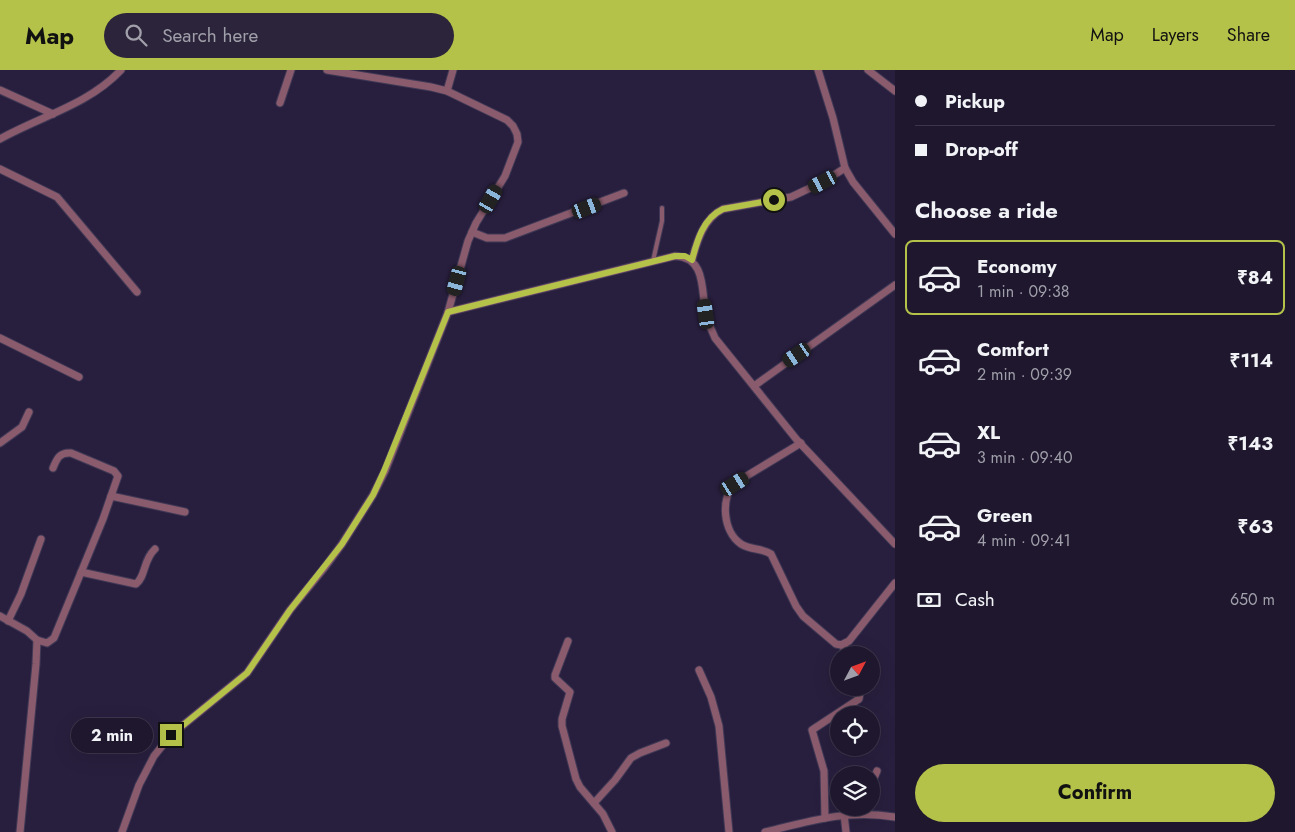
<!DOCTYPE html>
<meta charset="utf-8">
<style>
:root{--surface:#1e172e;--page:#2b243a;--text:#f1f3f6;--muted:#a19faa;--line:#3c364a;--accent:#b4c24a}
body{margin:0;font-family:Jost,sans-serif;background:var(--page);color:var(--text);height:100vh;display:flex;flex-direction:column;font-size:19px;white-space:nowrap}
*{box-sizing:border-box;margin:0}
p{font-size:16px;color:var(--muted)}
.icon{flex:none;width:28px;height:28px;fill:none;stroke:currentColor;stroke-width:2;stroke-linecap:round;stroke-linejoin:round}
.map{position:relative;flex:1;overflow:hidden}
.sheet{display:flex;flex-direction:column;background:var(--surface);width:400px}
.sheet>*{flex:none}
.top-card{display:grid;align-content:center;height:110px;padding:0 20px;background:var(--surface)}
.needle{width:32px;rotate:49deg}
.controls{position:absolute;left:830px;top:576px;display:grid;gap:10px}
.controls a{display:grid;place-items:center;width:50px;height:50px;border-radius:50%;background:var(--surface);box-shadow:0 5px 20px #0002,0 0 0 1px var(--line);font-size:25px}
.end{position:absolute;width:22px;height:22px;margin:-11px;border:6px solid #b4c24a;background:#111;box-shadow:0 0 0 2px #111}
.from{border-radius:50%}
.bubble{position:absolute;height:35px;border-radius:18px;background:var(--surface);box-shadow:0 5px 20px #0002,0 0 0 1px var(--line);font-size:16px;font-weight:700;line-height:35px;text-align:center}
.car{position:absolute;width:15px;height:30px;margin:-15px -8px;border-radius:6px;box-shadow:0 0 4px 1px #0007;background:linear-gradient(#222 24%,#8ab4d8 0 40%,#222 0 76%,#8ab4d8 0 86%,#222 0)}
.top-card b{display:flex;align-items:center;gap:18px;height:48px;font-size:19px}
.top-card b+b{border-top:1px solid var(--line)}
.top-card i{width:12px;height:12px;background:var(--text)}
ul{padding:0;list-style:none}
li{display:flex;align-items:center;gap:15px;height:75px;margin:0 10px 8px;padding:0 10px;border:2px solid transparent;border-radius:8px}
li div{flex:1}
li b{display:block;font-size:19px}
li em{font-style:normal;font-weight:700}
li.active{border-color:var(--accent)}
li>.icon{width:45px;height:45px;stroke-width:1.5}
h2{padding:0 20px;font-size:22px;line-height:60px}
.pay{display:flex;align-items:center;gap:12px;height:55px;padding:0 20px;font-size:19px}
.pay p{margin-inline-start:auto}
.primary-button{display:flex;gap:10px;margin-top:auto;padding:10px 20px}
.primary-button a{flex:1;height:58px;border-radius:30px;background:var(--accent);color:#111;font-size:20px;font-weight:700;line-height:58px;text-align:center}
header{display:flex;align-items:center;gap:30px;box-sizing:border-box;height:70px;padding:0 25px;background:var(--accent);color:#111}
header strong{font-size:24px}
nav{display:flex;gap:28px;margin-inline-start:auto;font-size:18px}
.search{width:350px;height:45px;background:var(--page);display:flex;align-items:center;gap:12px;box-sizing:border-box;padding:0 18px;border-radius:28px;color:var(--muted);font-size:19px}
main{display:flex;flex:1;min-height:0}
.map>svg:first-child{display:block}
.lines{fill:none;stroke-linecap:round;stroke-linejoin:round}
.service-casing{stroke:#413956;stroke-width:6}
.minor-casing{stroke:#413956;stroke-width:9}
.service{stroke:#8a5b6d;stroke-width:4}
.minor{stroke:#8a5b6d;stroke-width:7}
.route{stroke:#b4c24a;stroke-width:6}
</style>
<header>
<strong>Map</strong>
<div class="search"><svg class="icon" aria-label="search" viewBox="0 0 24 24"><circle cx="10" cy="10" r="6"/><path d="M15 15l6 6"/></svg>Search here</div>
<nav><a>Map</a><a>Layers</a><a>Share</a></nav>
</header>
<main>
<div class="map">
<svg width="895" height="762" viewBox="0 0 895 762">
<rect width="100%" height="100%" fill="#281f3e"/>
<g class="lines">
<defs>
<path id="service" d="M 653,191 L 662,151 L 662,138"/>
<g id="minor">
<path d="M 818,0 L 833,48 L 845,98 L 853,112 L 895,164"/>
<path d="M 868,0 L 895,21"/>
<path d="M 0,20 L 53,44"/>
<path d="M 447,21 L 453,0"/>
<path d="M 280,33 L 291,0"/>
<path d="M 0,69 C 41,46 88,35 121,0"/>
<path d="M 0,99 L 57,127 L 137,222"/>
<path d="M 472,162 L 487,168 L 505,168 L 624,123"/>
<path d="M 692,190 C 697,171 704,148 723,139 L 791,127 L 823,112 L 845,98"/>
<path d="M 448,242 L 675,186 C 707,187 701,222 706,245 C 708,254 712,260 715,268 L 797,370 L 895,474"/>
<path d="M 0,268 L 79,307"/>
<path d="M 754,316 L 895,215"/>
<path d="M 0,373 L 22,357 L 29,342"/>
<path d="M 801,373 L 735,413 C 720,428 723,462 741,474 C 750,480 762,478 771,484 L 796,536 L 803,546 L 836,574 L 841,575 L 849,571 L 895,513"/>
<path d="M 111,426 L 185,442"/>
<path d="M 81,502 L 136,514 C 146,506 143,490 155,479"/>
<path d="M 0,546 L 27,561 L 37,570 L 36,594 L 20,762"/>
<path d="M 8,551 L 21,524 L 41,469"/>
<path d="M 37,570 L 47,573 L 54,568 L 103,449 L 118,406 L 114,401 L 71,383 C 60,382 57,388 53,398"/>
<path d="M 568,571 L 555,605 L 555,608 L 570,622 L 562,649 L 562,656 L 576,709 L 580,717 L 603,744 L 612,762"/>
<path d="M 843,585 L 845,574"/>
<path d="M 699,600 L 711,627 L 719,656 L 729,762"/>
<path d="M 871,715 L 877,701"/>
<path d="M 594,733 L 615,710 L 631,688 L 640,683 L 666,673"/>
<path d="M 844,744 L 846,762"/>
<path d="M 825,748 L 824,701 L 812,660 L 859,629 L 860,623 L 857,618"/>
<path d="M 122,762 L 139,715 L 154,686 L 171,665 L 247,603 L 290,540 L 325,497 L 342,474 L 373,425 L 385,401 L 448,242 L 468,171 L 476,153 L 505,106 L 518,72 L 517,64 L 513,56 L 507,50 L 447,21 L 431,17 L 327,0"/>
<path d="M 765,762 C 810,751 848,739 895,747"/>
</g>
</defs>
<use href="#service" class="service-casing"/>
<use href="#minor" class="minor-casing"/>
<use href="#service" class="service"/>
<use href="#minor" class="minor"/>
</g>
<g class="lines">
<path class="route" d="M 171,665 L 247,603 L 290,540 L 342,474 L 373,425 L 384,401 L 448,242 L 675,186 L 685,186 L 692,190 C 697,171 703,148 723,139 L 774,130"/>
</g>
</svg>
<div class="controls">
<a><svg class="needle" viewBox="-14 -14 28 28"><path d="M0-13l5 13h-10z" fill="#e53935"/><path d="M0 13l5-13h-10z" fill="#a19faa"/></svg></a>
<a><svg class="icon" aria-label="locate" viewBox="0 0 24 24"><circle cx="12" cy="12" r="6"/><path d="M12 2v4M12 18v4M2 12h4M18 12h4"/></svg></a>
<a><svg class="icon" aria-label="layers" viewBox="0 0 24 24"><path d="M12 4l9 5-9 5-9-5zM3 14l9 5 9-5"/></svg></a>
</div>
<i class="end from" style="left:774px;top:130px"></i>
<i class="end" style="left:171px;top:665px"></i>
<div class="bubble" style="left:71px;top:648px;width:82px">2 min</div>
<i class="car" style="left:823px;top:112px;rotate:243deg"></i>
<i class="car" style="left:491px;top:129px;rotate:30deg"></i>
<i class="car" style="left:587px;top:138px;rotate:69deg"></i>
<i class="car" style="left:457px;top:211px;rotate:195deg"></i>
<i class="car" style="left:706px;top:244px;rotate:352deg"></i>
<i class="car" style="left:797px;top:285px;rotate:236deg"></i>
<i class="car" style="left:735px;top:414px;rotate:58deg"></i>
</div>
<section class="sheet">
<div class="top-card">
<b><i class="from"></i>Pickup</b>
<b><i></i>Drop-off</b>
</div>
<h2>Choose a ride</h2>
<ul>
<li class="active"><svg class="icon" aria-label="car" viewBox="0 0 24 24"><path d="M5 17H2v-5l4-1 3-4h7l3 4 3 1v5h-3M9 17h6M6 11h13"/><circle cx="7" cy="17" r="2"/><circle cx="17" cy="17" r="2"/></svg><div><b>Economy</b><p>1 min · 09:38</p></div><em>₹84</em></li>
<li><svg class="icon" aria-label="car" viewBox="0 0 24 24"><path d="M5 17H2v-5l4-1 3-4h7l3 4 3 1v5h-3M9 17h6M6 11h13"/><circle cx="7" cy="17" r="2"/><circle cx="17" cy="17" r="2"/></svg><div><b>Comfort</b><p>2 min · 09:39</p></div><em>₹114</em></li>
<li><svg class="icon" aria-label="car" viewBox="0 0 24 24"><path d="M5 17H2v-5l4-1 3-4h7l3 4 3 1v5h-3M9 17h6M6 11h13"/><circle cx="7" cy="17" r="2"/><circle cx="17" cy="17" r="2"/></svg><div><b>XL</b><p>3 min · 09:40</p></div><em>₹143</em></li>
<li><svg class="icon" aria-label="car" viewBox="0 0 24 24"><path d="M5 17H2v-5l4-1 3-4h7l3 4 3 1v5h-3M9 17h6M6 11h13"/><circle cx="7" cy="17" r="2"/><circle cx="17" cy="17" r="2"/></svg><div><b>Green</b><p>4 min · 09:41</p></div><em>₹63</em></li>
</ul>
<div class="pay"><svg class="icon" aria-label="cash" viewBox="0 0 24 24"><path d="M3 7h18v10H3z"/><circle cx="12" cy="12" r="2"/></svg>Cash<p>650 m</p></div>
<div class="primary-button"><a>Confirm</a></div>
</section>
</main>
